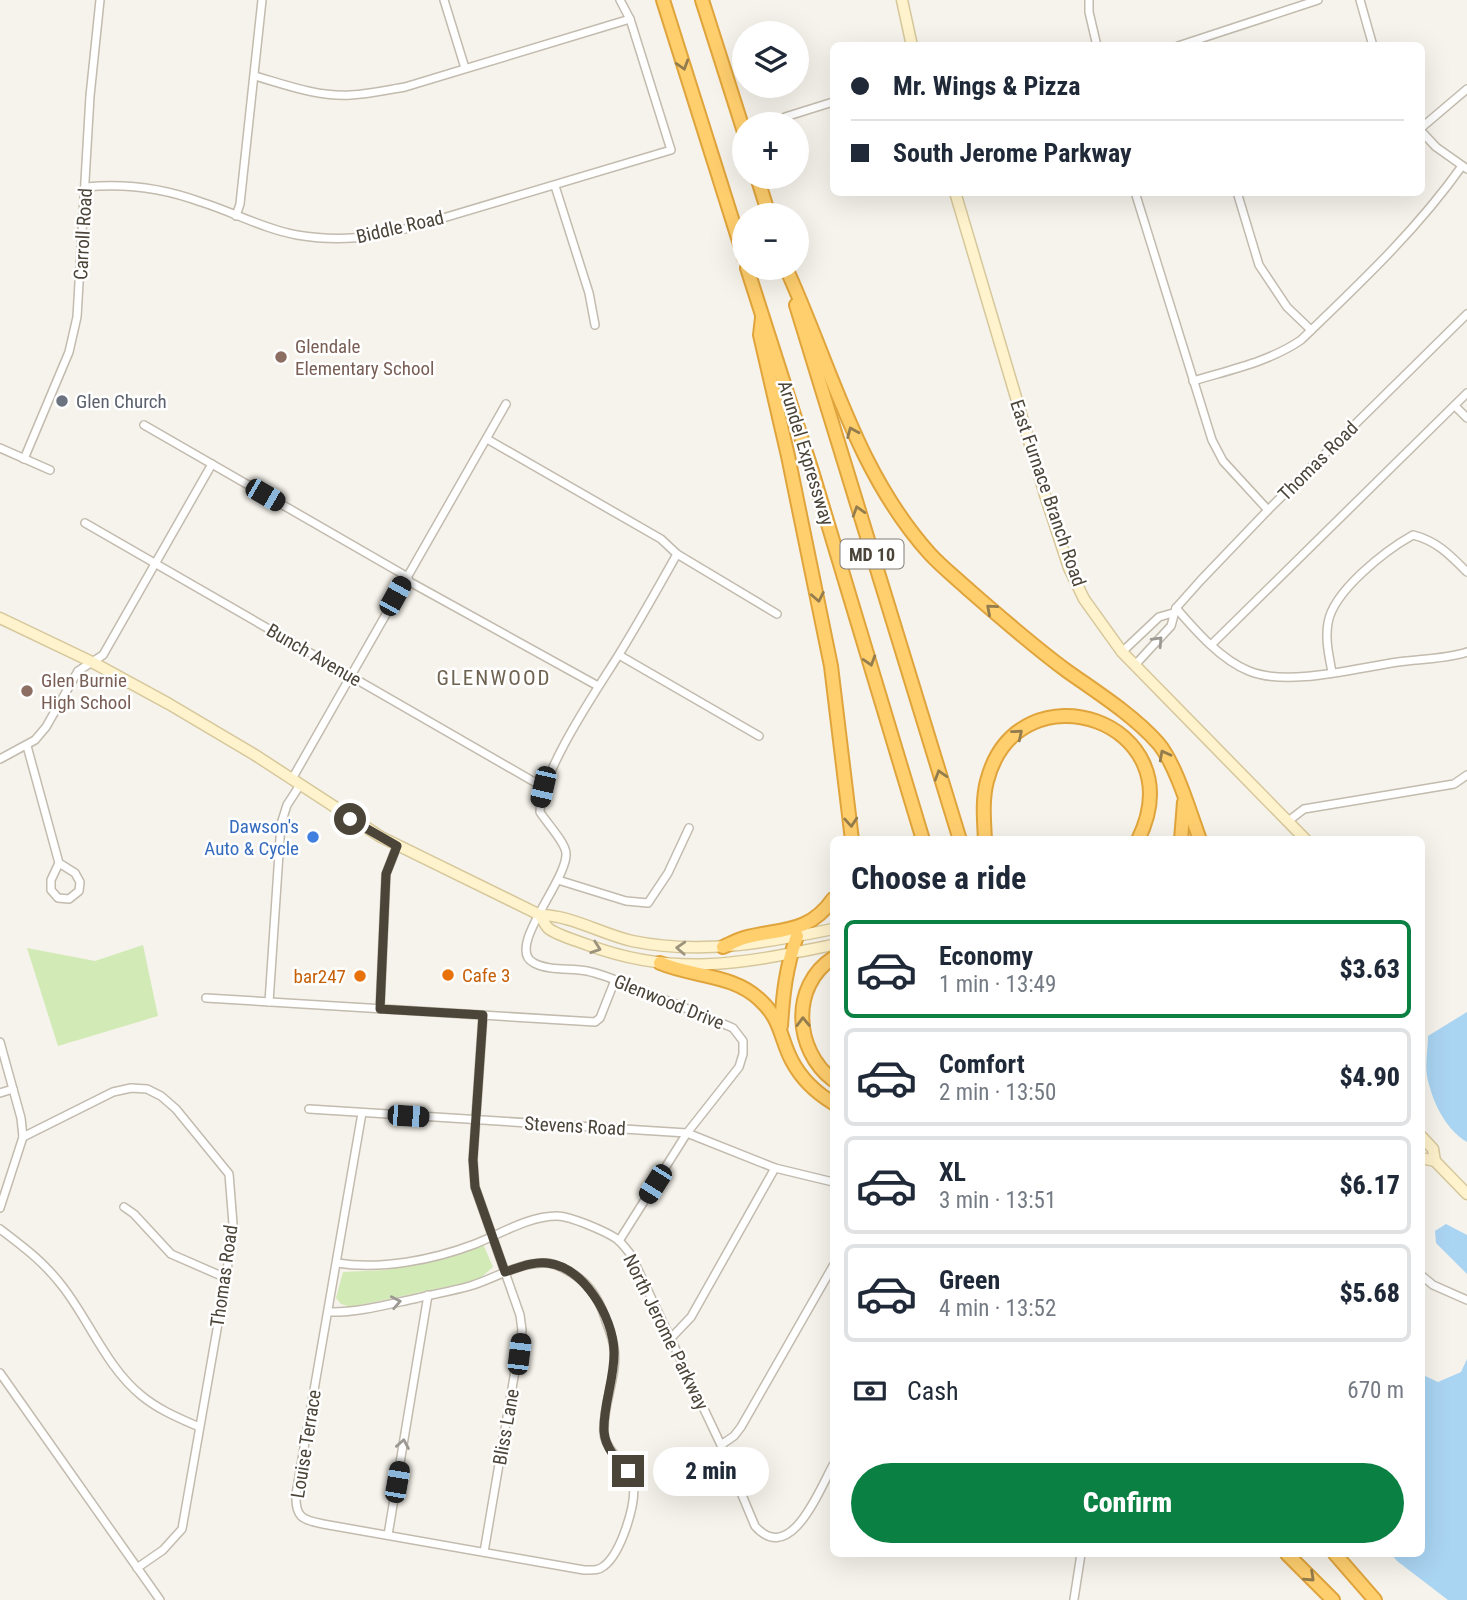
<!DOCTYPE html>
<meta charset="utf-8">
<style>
:root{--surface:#fff;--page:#f6f6f7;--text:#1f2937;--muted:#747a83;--line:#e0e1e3;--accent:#0b8043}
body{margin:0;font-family:"Roboto Condensed",sans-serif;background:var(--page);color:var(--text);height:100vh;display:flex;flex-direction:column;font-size:26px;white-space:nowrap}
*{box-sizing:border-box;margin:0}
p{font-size:23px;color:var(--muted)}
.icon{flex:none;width:38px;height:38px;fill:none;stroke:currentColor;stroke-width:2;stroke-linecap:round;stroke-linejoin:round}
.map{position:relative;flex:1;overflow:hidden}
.side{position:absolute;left:830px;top:836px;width:595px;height:721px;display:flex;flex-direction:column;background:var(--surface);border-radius:10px;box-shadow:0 7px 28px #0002}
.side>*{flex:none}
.banner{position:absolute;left:830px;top:42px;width:595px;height:154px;border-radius:10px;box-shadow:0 7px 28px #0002;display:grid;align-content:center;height:154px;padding:0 21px;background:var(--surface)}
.buttons{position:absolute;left:732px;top:21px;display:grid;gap:14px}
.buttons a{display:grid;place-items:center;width:77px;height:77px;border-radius:50%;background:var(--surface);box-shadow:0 7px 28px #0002;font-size:35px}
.end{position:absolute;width:32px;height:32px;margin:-16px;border:9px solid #4b4439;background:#fff;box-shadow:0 0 0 4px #fff}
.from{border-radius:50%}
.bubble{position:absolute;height:49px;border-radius:24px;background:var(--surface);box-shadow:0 7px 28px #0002;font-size:23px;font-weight:800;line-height:49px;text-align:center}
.car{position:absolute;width:21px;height:42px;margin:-21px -10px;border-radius:9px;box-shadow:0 0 5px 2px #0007;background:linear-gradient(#222 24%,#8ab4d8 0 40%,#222 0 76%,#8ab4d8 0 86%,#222 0)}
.banner b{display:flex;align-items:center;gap:24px;height:66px;font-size:26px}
.banner b+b{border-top:2px solid var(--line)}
.banner i{width:18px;height:18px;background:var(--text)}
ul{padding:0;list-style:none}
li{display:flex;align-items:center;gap:21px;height:98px;margin:0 14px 10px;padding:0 7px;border:4px solid var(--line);border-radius:10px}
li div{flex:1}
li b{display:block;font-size:26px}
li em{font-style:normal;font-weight:800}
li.current{border-color:var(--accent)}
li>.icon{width:63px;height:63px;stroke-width:1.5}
h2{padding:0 21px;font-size:32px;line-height:84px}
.pay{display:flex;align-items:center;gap:18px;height:77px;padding:0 21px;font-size:26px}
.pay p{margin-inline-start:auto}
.button{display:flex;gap:14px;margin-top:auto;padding:14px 21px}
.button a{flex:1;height:80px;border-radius:42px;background:var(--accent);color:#fff;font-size:28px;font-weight:800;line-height:80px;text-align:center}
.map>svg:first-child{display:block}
.green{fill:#d2eab5}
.water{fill:#a9d4f2}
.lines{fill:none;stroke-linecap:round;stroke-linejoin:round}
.street-casing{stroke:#c2bbae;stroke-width:10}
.secondary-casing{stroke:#d6c79b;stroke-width:13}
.highway-casing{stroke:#e0a43c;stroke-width:16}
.street{stroke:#fff;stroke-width:7}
.secondary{stroke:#fff3cd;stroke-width:10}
.highway{stroke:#ffcf6e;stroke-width:12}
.oneway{stroke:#937c4e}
.oneway2{stroke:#9c9892}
.oneway3{stroke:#9c937c}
.route{stroke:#4b4439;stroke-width:9}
.education-dot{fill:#8d6e63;stroke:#fff;stroke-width:2.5}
.worship-dot{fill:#6b7280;stroke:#fff;stroke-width:2.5}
.shop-dot{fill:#3f7fe0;stroke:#fff;stroke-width:2.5}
.food-dot{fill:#e8710a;stroke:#fff;stroke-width:2.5}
.labels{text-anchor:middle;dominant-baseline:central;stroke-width:5;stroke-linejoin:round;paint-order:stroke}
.shield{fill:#fff;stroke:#817c74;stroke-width:2}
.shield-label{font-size:18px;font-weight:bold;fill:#4b4439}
.street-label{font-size:19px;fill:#4b4439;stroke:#fff}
.education-label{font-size:19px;fill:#785e54;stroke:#fff;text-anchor:start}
.worship-label{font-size:19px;fill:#5b616d;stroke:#fff;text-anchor:start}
.shop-label{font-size:19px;fill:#366cbe;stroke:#fff;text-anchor:end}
.food-label{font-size:19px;fill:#c56008;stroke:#fff;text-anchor:start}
.neighbourhood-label{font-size:21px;letter-spacing:2px;fill:#6e6250;stroke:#fff}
</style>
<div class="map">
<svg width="1467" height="1600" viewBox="0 0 1467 1600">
<rect width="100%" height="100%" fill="#f6f3ec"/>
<g class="green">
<path d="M 143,945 L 158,1016 L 58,1046 L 27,948 L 95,961 Z"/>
<path d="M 483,1244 L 493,1267 L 478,1280 L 350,1307 L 341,1304 L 336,1298 L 343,1272 L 385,1270 L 447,1256 Z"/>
</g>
<g class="water">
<path d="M 1467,1012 L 1467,1142 C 1445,1129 1432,1101 1427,1076 C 1425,1063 1428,1048 1428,1036 Z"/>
<path d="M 1446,1224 L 1467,1235 L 1467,1274 L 1436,1243 L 1435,1231 Z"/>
<path d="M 1467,1359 L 1467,1600 L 1448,1600 L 1397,1561 L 1391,1554 L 1421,1554 L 1421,1374 L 1438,1382 L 1461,1372 Z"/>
</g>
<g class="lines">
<defs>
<g id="street">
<path d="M 444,0 L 465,68"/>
<path d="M 1089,0 L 1089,12 L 1097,46"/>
<path d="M 1360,0 L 1373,46"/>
<path d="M 1178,46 L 1318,0"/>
<path d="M 255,76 C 286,85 318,97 351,95 C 369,94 387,90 405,87 L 630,19"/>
<path d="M 785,117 L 833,102"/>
<path d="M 1421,128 L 1467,89"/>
<path d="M 1421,131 L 1436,147 L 1467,169"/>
<path d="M 555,186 L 589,293 L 595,325"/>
<path d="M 86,187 C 126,183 163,188 201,202 C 233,212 264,229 297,235 C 339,242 372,238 413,227 L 671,150 L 630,19 L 620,0"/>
<path d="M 1135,192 L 1212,440 L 1223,461 L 1268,510"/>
<path d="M 1237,192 L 1259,265 L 1287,307 L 1311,330"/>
<path d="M 236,216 L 240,204 L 262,0"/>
<path d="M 1193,381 C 1229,370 1269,362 1301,340 C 1358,285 1416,231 1462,166"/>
<path d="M 1455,406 L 1467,418"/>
<path d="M 144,425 L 406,576 L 410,582 L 598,686"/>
<path d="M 487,439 L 661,539 L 677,554 L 777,614"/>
<path d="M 0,448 L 50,470"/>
<path d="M 24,459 L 69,352 L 77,317 L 90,96 L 100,0"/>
<path d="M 85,523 L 543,787"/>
<path d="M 1176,608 C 1195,630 1221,660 1249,671 C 1288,687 1356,668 1398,662 C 1420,659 1446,659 1467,652"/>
<path d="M 1212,644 L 1467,393"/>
<path d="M 1122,652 L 1159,617 L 1173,613"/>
<path d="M 619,655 L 759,736"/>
<path d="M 1135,665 L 1171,626 L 1176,608 L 1201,580 L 1268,510 L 1467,314"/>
<path d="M 1332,672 C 1329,656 1325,639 1328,623 C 1333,591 1386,550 1413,535 C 1437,541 1450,555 1467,572"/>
<path d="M 27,746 L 59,863 L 51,880 L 51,890 L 58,898 L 69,899 L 79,891 L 80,882 L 75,873 L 59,863"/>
<path d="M 0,759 L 35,740 L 46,727 L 78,671 L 103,655 L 212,464"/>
<path d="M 292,779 L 506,404"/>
<path d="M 1287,822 L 1304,809 L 1454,784 L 1467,775"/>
<path d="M 558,880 L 626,901 L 648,903 L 668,873 L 689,828"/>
<path d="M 206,998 L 595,1022 L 600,1018 L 615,980"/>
<path d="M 269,1002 L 281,824 L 287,805 L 300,785"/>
<path d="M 380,1009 L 386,874 L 397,846"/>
<path d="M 483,1015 L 473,1160 L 475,1187 L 520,1315 L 522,1330 L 484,1552"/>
<path d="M 0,1042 L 21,1118 L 23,1137 L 0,1208"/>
<path d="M 0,1093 L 13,1089"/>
<path d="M 309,1109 L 687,1133 L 775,1168 L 833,1182"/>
<path d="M 23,1137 L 113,1092 L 131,1088 L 147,1089 L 161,1096 L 176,1109 L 229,1174 L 233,1224 L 226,1278 L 182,1529 L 163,1550 L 137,1568"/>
<path d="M 124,1207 L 134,1214 L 171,1254 L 226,1278"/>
<path d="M 0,1229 C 25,1248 44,1262 63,1287 C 90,1322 107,1368 142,1396 C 159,1410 179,1418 199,1427"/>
<path d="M 619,1241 L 687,1133 L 739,1067 L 743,1054 L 743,1041 L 733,1028 C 703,1015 673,1003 643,991 C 625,984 606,975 587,971 C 570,968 549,971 534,963 C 504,949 568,880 566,853 C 565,842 546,822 540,812 C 540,773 596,691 618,656 C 639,622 658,588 677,554"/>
<path d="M 337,1263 C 381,1270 433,1260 475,1244 C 500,1234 529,1216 557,1216 C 570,1216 605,1231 617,1239 C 622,1243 627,1250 631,1255 L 721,1445 L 755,1526 C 790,1566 819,1491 833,1465"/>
<path d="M 1421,1275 L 1433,1285 L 1467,1300"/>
<path d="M 328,1312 C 358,1313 389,1304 418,1298 C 435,1294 452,1291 470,1286 C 494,1279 519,1262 546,1263 C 556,1263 571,1272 579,1278 C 592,1288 600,1302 605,1318 C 608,1328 613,1338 614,1348 C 618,1376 602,1405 604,1433 C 606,1454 629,1463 633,1483 C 637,1503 621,1553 604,1566 C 598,1571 592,1570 584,1570 L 323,1524 C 302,1520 295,1517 296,1494 L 362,1113"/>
<path d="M 671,1338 L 691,1317 L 775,1168"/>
<path d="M 0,1373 L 160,1600"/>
<path d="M 721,1445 L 734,1436 L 741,1427 L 833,1266"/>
<path d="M 388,1535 L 428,1295"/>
<path d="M 1074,1599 L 1081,1554"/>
</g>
<g id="secondary">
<path d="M 902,0 L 912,46"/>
<path d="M 955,192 L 1045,495 L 1069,568 L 1084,599 L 1122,652 L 1306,840"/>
<path d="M 0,618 L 92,662 L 169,704 L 255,755 L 381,837 L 540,915 C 571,915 601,934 632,941 C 700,955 765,943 833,929"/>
<path d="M 540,915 C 542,918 545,925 548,928 C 556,935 578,941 588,945 C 677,978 744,963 833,945"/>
<path d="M 1421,1136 L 1433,1149 L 1435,1161"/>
<path d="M 1421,1158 L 1435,1161 L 1467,1194"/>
</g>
<g id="highway">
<path d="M 663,0 L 744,257"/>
<path d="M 702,0 L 744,132"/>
<path d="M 757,177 L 769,215"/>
<path d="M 747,268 L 812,471 L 923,840"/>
<path d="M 786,268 C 831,366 856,472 930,554 C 942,567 956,578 969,590 C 1001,618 1033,646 1067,671 C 1098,693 1133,715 1158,743 C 1176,764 1190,813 1200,840"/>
<path d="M 796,305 L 960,840"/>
<path d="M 762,318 L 760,335 L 788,456 L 831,666 L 852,840"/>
<path d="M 985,840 C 984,820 982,800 987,781 C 1018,662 1197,721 1138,840"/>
<path d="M 1181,840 L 1184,802"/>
<path d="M 723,947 C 730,944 737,940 744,938 C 779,928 808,935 833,899"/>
<path d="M 833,958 C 790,986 794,1050 833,1080"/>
<path d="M 660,963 C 693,977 733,974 760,1000 C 782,1020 780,1039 792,1061 C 802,1080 815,1092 833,1103"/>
<path d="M 781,1026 C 783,994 786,967 797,936"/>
<path d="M 1287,1554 L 1333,1600"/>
<path d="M 1335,1554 L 1375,1600"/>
</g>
</defs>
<use href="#street" class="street-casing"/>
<use href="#secondary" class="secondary-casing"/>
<use href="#highway" class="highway-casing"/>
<use href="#street" class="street"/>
<use href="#secondary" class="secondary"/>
<use href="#highway" class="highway"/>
</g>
<defs><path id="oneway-chevron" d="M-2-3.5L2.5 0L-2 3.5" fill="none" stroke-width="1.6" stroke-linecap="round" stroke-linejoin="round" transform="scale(1.75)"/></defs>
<g class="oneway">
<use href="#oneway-chevron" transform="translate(683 65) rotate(73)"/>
<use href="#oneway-chevron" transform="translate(852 432) rotate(-113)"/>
<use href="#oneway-chevron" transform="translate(858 511) rotate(-107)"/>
<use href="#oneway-chevron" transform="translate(818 597) rotate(79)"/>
<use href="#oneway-chevron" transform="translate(991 609) rotate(-139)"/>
<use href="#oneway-chevron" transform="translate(870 661) rotate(73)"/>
<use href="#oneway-chevron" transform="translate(1018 734) rotate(-40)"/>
<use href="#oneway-chevron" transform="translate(1164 755) rotate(-118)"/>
<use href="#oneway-chevron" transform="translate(940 775) rotate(-107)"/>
<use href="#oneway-chevron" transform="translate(851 822) rotate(86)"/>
<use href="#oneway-chevron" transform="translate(803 1022) rotate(-91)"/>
<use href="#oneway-chevron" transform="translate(1310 1577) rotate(43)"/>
</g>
<g class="oneway2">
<use href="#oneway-chevron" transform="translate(1158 641) rotate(-47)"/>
<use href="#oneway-chevron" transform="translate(396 1302) rotate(-11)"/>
<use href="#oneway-chevron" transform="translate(403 1444) rotate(-80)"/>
</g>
<g class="oneway3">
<use href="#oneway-chevron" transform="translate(596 948) rotate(19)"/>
<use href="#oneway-chevron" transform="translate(681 948) rotate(-177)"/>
</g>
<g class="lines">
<path class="route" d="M 350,819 L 397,846 L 386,874 L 380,1009 L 483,1015 L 473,1160 L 475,1187 L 505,1272 C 518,1268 534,1261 547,1263 C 584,1267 613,1317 614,1351 C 615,1378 603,1404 604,1431 C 605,1448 617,1460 628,1471"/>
</g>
<g class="education-dot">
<circle cx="281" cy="357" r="7"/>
<circle cx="27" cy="691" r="7"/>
</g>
<circle class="worship-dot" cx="62" cy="401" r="7"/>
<circle class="shop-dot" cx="313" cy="837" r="7"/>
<g class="food-dot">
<circle cx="448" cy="975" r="7"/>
<circle cx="360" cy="976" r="7"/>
</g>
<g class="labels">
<rect class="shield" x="840.5" y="539.5" width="63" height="29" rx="5"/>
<g class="shield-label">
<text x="872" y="554">MD 10</text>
</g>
<g class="street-label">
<text transform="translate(400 227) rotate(-13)">Biddle Road</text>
<text transform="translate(83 234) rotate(-87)">Carroll Road</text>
<text transform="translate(806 453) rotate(73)">Arundel Expressway</text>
<text transform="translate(1318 461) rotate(-45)">Thomas Road</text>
<text transform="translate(1048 493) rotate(71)">East Furnace Branch Road</text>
<text transform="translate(314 655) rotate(30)">Bunch Avenue</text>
<text transform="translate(669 1002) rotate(22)">Glenwood Drive</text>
<text transform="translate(575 1126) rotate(3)">Stevens Road</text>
<text transform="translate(224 1276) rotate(-82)">Thomas Road</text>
<text transform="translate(666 1332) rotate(64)">North Jerome Parkway</text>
<text transform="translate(506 1427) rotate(-80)">Bliss Lane</text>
<text transform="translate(306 1444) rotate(-81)">Louise Terrace</text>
</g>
<g class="education-label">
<text x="295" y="346">Glendale<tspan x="295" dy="22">Elementary School</tspan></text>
<text x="41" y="680">Glen Burnie<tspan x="41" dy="22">High School</tspan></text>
</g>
<g class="worship-label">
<text x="76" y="401">Glen Church</text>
</g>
<g class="shop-label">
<text x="299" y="826">Dawson's<tspan x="299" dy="22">Auto &amp; Cycle</tspan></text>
</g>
<g class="food-label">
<text x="462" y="975">Cafe 3</text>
<text x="346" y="976" text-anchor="end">bar247</text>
</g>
<g class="neighbourhood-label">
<text x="494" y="678">GLENWOOD</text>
</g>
</g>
</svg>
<div class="buttons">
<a><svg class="icon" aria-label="layers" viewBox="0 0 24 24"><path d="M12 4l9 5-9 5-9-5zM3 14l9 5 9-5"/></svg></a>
<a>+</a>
<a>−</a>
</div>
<i class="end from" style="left:350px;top:819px"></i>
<i class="end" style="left:628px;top:1471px"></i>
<div class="bubble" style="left:653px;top:1447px;width:116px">2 min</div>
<i class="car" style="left:265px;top:495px;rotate:120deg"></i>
<i class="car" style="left:395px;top:596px;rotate:29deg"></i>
<i class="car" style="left:543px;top:787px;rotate:193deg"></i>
<i class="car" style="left:408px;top:1116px;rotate:94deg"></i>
<i class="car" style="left:655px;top:1184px;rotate:212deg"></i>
<i class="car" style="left:519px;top:1354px;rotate:7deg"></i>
<i class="car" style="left:397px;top:1482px;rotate:10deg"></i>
<div class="banner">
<b><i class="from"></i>Mr. Wings &amp; Pizza</b>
<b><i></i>South Jerome Parkway</b>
</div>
<section class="side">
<h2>Choose a ride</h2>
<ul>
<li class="current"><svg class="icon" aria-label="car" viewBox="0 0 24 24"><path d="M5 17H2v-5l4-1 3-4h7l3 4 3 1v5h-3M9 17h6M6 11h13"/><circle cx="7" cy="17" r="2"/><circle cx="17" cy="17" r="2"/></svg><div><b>Economy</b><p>1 min · 13:49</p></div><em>$3.63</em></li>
<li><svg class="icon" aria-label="car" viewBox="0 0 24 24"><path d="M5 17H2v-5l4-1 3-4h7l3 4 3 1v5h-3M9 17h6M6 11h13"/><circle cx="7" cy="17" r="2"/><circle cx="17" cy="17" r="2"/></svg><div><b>Comfort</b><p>2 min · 13:50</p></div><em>$4.90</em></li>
<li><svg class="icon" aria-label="car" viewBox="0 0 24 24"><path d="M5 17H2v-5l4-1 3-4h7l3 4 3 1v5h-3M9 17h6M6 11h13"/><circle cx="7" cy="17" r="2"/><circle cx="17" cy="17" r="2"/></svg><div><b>XL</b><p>3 min · 13:51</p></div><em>$6.17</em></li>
<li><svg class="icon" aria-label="car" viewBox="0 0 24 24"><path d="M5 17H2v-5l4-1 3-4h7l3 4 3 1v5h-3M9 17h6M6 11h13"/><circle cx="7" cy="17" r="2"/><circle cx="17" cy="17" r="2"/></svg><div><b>Green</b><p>4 min · 13:52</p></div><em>$5.68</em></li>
</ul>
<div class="pay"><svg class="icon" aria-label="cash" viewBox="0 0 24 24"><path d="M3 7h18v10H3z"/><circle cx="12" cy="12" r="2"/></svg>Cash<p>670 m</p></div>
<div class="button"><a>Confirm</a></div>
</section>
</div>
